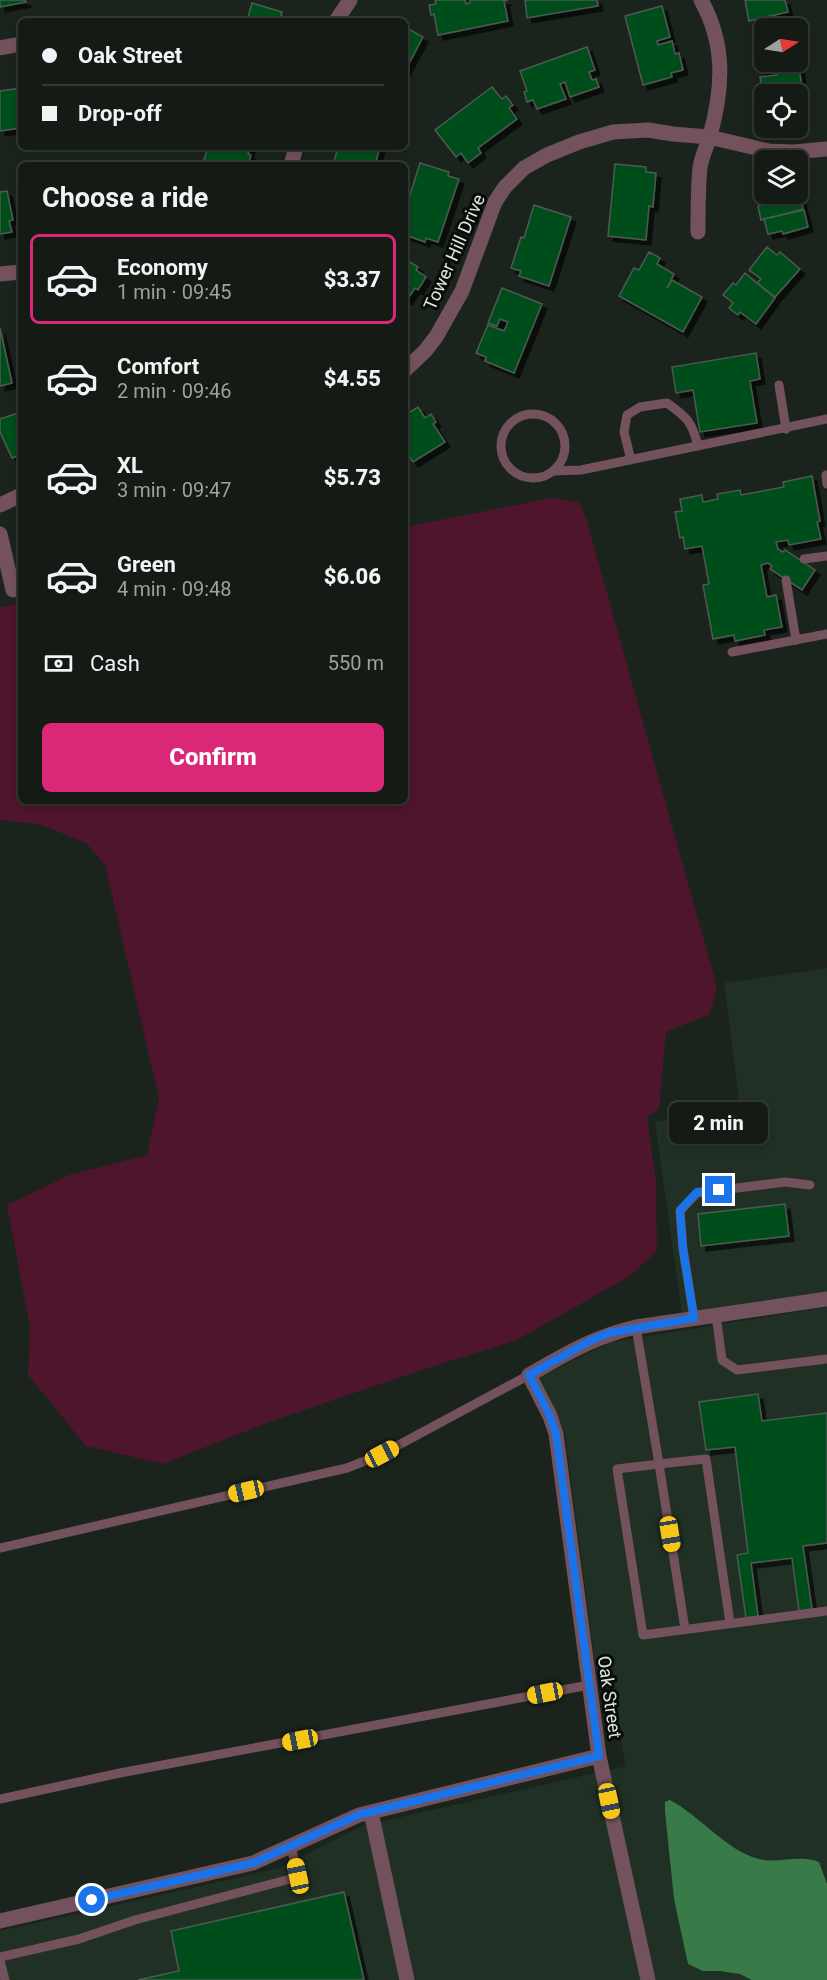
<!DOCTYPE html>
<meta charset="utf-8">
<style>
:root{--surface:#141b15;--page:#212822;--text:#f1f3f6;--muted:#9da1a0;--line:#333934;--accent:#db2777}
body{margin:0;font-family:Roboto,sans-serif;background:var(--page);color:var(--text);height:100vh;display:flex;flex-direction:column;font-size:22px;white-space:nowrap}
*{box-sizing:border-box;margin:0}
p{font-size:20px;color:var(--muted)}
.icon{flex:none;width:33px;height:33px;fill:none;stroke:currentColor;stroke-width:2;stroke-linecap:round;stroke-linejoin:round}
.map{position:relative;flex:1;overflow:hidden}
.drawer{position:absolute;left:18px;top:162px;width:390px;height:642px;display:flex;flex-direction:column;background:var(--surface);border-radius:9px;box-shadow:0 3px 9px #0003,0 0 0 2px var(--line)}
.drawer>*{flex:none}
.hud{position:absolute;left:18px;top:18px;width:390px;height:132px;border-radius:9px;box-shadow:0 3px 9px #0003,0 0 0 2px var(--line);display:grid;align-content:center;height:132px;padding:0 24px;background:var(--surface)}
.needle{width:39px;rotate:78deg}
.controls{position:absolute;left:754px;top:18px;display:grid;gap:12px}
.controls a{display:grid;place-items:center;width:54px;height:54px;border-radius:9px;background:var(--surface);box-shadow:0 3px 9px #0003,0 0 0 2px var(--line);font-size:30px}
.end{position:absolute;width:27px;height:27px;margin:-14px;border:8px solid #1a73e8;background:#fff;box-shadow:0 0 0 3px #fff}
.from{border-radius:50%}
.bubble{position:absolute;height:42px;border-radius:9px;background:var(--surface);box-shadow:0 3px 9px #0003,0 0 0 2px var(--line);font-size:20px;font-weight:800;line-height:42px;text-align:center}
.car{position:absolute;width:18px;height:36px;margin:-18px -9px;border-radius:8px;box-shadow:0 0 4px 2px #0007;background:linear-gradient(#f5c518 24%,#345 0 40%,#f5c518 0 76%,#345 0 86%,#f5c518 0)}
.hud b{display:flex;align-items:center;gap:21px;height:57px;font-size:22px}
.hud b+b{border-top:2px solid var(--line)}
.hud i{width:15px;height:15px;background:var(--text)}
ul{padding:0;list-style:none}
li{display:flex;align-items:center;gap:18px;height:90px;margin:0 12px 9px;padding:0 12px;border:3px solid transparent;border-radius:9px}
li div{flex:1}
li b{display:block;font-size:22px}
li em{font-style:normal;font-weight:800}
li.active{border-color:var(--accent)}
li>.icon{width:54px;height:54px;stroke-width:1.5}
h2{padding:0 24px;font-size:27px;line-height:72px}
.pay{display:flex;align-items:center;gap:15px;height:66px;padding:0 24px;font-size:22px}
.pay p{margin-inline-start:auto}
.action{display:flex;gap:12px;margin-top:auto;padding:12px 24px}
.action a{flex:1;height:69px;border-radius:9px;background:var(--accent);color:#fff;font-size:24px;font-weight:800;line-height:69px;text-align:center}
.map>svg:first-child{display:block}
.built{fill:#213024}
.green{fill:#4e152d}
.water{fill:#387b49}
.building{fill:#004d1f;stroke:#4e5a50;stroke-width:1.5;filter:url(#shadow)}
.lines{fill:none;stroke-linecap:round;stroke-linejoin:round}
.lane{stroke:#73525d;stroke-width:9}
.street{stroke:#73525d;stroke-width:15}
.route{stroke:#1a73e8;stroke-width:8}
.labels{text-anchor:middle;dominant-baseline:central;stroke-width:6;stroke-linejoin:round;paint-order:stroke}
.street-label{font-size:18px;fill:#e0e7e1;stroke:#080c08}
</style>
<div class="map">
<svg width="827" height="1980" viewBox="0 0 827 1980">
<defs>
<filter id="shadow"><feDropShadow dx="5" dy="5" stdDeviation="0" flood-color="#0009"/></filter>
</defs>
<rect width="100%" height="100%" fill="#1a241c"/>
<g class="built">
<path d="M 827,968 L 827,1293 L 682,1315 L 655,1122 L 740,1106 L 724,983 Z"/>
<path d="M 827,1307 L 827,1980 L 0,1980 L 0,1931 L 280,1868 L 362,1826 L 626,1766 L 610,1683 L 598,1684 L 565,1434 L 539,1377 L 611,1342 Z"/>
</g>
<path class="green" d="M 552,498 L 579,502 L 586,518 L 717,987 L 710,1014 L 666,1032 L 659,1109 L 647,1117 L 656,1182 L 657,1251 L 630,1276 L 517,1340 L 431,1367 L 269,1422 L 163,1464 L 86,1446 L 28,1375 L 30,1327 L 7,1205 L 69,1175 L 147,1155 L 159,1098 L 105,865 L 86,843 L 42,825 L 0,820 L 0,607 L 21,603 L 21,801 L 405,801 L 405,527 Z"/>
<path class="water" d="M 670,1800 C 700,1816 727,1851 759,1859 C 778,1864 801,1854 819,1862 L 827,1884 L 827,1980 L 752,1980 L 740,1974 L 720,1971 L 703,1971 L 688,1964 L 674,1899 L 665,1812 L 665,1802 Z"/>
<g class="building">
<path d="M 0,0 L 25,0 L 26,2 L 0,7 Z"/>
<path d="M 435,0 L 465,0 L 466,4 L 470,3 L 470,0 L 508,0 L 504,1 L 508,21 L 438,35 L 434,14 L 431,15 L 429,5 L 436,4 Z"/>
<path d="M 525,0 L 597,0 L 598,6 L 527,18 Z"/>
<path d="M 745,0 L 785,0 L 788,12 L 749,21 Z"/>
<path d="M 252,3 L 282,12 L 281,16 L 293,19 L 292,21 L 247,21 Z"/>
<path d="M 662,6 L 670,37 L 657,41 L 658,45 L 672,41 L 675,54 L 679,53 L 683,70 L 671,73 L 672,77 L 643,85 L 625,16 Z"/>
<path d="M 405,27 L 423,37 L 405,71 Z"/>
<path d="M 765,40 L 765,62 L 798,62 L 798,58 L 804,105 L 798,106 L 798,94 L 765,94 L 765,110 L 760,110 L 758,91 L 762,90 L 760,77 L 777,75 L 777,70 L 761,72 L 757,41 Z"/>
<path d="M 587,47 L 595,70 L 589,72 L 592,80 L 596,79 L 599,87 L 570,97 L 565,82 L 560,84 L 566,99 L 537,109 L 533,100 L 527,102 L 524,92 L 527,91 L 520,71 Z"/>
<path d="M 492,87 L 502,99 L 506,96 L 513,105 L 509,108 L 517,119 L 478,148 L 481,153 L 468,163 L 461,153 L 456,157 L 435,130 Z"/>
<path d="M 21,88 L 21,128 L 0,131 L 0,91 Z"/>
<path d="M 208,147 L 250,147 L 248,154 L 251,155 L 248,165 L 221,165 L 204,160 Z"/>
<path d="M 338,147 L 353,150 L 354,147 L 380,147 L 375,165 L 333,165 Z"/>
<path d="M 420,163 L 449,172 L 448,176 L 459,179 L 438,242 L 426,238 L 425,242 L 405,235 L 405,211 Z"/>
<path d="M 615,164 L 646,167 L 646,172 L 656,173 L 653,207 L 649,206 L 646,240 L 608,236 Z"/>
<path d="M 7,191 L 13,220 L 9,221 L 12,232 L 0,234 L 0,192 Z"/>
<path d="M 779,194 L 780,199 L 800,194 L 803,209 L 761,220 L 758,206 L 770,202 L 769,196 Z"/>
<path d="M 534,205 L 571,217 L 549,286 L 519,276 L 521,271 L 511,268 L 521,237 L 524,238 Z"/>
<path d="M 804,210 L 808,227 L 783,234 L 782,231 L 768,234 L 764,219 Z"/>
<path d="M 767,247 L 777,255 L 780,252 L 800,269 L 775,297 L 757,283 L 761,279 L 749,270 Z"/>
<path d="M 649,252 L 660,258 L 657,264 L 674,274 L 667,288 L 672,280 L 702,297 L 683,332 L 619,296 L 634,268 L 639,270 Z"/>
<path d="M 405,259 L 418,267 L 416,270 L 426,277 L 418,290 L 415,288 L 407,300 L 405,299 Z"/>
<path d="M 745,273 L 775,298 L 756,324 L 740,312 L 738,315 L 729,308 L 733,303 L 723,295 L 733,283 L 736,285 Z"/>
<path d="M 502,288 L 542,304 L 514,373 L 485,361 L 486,357 L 476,353 L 488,325 L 504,331 L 508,322 L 500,319 L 497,326 L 488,323 Z"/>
<path d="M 0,328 L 12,383 L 0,386 Z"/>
<path d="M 756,353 L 760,379 L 750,381 L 757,423 L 700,432 L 693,390 L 676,393 L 672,367 Z"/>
<path d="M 418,407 L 425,418 L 431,414 L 436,422 L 433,424 L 445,442 L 413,462 L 405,450 L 405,415 Z"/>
<path d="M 21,412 L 21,455 L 12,458 L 0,432 L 0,419 Z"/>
<path d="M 812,476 L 820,521 L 817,522 L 821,539 L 789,545 L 788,540 L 776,542 L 778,549 L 783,552 L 785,550 L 815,570 L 802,590 L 770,569 L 772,566 L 768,563 L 761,565 L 767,597 L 776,595 L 782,627 L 764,630 L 765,635 L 735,641 L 734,635 L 713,639 L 703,585 L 709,584 L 702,546 L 685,549 L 683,537 L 680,538 L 675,512 L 682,511 L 680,499 L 702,495 L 703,502 L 718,499 L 717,494 L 740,490 L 741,495 L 784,487 L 783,482 Z"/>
<path d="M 785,1204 L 789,1236 L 701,1246 L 698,1214 Z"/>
<path d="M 758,1394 L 762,1421 L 827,1413 L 827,1543 L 803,1546 L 812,1609 L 799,1611 L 792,1558 L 751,1563 L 758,1616 L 746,1618 L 737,1555 L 748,1553 L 735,1447 L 706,1450 L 699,1402 Z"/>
<path d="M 344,1892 L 364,1980 L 138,1980 L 179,1971 L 171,1931 Z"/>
</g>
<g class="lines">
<g class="lane">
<path d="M 779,385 L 786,429"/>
<circle cx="533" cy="446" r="32"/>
<path d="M 631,460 L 624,432 L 627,415 L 640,407 L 667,403 C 687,417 692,422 698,446"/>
<path d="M 554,471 L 581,470 L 827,419"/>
<path d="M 826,475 L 827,484"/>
<path d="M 804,559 L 827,556"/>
<path d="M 786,580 L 796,640"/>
<path d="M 732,652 L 827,634"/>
<path d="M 716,1315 L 722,1360 L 737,1370 L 827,1359"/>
<path d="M 694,1318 L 683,1249 L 680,1211 L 697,1193 L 785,1182 L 810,1185"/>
<path d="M 636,1327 L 659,1464 L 617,1469 L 643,1635 L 827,1611"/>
<path d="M 0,1548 L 347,1468 L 382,1454 L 529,1375"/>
<path d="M 685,1629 L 659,1464 L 706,1459 L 730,1623"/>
<path d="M 0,1799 L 120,1773 L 589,1685"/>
<path d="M 0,1957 L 79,1939 L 135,1920 L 298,1877 L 291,1846"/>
<path d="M 0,1960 L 5,1980"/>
</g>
<g class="street">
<path d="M 336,21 L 350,0"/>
<path d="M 0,48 L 21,44"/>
<path d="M 291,165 L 296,147"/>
<path d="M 698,232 C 698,211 698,188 700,167 C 702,156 707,146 710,136 C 723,88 726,45 701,0"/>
<path d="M 0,274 L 21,272"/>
<path d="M 405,370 L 425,351 L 436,337 L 462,291 L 495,202 L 505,187 L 524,168 L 547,155 L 579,142 L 613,132 L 648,130 L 673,134 L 709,137 L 769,151 L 793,152 L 827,149"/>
<path d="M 0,505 L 21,495"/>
<path d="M 0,534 L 13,590"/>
<path d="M 371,1812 L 407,1980"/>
<path d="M 0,1921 L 253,1863 L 359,1815 L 599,1756"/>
<path d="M 648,1980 L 599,1756 L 556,1434 L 550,1416 L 529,1375 C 566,1354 593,1337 636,1327 L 827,1299"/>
</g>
</g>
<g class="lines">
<path class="route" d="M 92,1900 L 253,1863 L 358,1815 L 599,1756 L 556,1434 L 550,1416 L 529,1375 L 588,1342 L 609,1333 L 694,1318 L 683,1249 L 680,1210 L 697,1192 L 719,1190"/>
</g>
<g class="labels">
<g class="street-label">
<text transform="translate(454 252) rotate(-66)">Tower Hill Drive</text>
<text transform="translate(610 1697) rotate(82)">Oak Street</text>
</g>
</g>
</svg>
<div class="controls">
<a><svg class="needle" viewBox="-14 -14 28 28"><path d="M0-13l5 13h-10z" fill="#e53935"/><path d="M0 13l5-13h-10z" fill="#9da1a0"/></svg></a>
<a><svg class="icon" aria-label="locate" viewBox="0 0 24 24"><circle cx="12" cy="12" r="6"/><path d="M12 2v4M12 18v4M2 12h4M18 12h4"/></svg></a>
<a><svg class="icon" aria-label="layers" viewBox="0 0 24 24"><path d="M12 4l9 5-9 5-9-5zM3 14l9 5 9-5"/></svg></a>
</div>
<i class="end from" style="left:92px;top:1900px"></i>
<i class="end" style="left:719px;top:1190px"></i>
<div class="bubble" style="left:669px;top:1102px;width:99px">2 min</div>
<i class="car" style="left:382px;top:1454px;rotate:62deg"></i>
<i class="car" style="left:246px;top:1491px;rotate:257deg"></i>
<i class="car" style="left:670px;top:1534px;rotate:171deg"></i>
<i class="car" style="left:545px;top:1693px;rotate:259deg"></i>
<i class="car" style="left:300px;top:1740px;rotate:259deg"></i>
<i class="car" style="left:609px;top:1801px;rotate:168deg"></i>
<i class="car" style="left:298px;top:1876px;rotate:348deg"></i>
<div class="hud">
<b><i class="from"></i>Oak Street</b>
<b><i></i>Drop-off</b>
</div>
<section class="drawer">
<h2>Choose a ride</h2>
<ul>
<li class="active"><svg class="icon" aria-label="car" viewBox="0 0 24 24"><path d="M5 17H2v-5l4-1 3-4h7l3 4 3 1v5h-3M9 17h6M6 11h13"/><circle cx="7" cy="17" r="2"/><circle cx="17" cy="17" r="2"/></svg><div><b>Economy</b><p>1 min · 09:45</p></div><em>$3.37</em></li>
<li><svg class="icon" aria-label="car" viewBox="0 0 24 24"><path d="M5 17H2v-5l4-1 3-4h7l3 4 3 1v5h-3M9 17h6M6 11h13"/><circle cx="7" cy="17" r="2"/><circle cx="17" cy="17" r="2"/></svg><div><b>Comfort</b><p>2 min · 09:46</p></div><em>$4.55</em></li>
<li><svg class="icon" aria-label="car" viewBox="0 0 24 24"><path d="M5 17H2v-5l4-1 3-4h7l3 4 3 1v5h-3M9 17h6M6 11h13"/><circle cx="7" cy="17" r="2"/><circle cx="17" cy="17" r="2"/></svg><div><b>XL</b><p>3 min · 09:47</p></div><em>$5.73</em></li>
<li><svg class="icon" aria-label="car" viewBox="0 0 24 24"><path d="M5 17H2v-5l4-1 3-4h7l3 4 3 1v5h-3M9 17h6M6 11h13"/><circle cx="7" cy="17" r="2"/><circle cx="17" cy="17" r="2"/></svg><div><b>Green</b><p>4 min · 09:48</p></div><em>$6.06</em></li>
</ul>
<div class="pay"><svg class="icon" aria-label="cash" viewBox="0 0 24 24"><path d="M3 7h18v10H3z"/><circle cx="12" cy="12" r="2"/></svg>Cash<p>550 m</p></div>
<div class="action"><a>Confirm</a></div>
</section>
</div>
